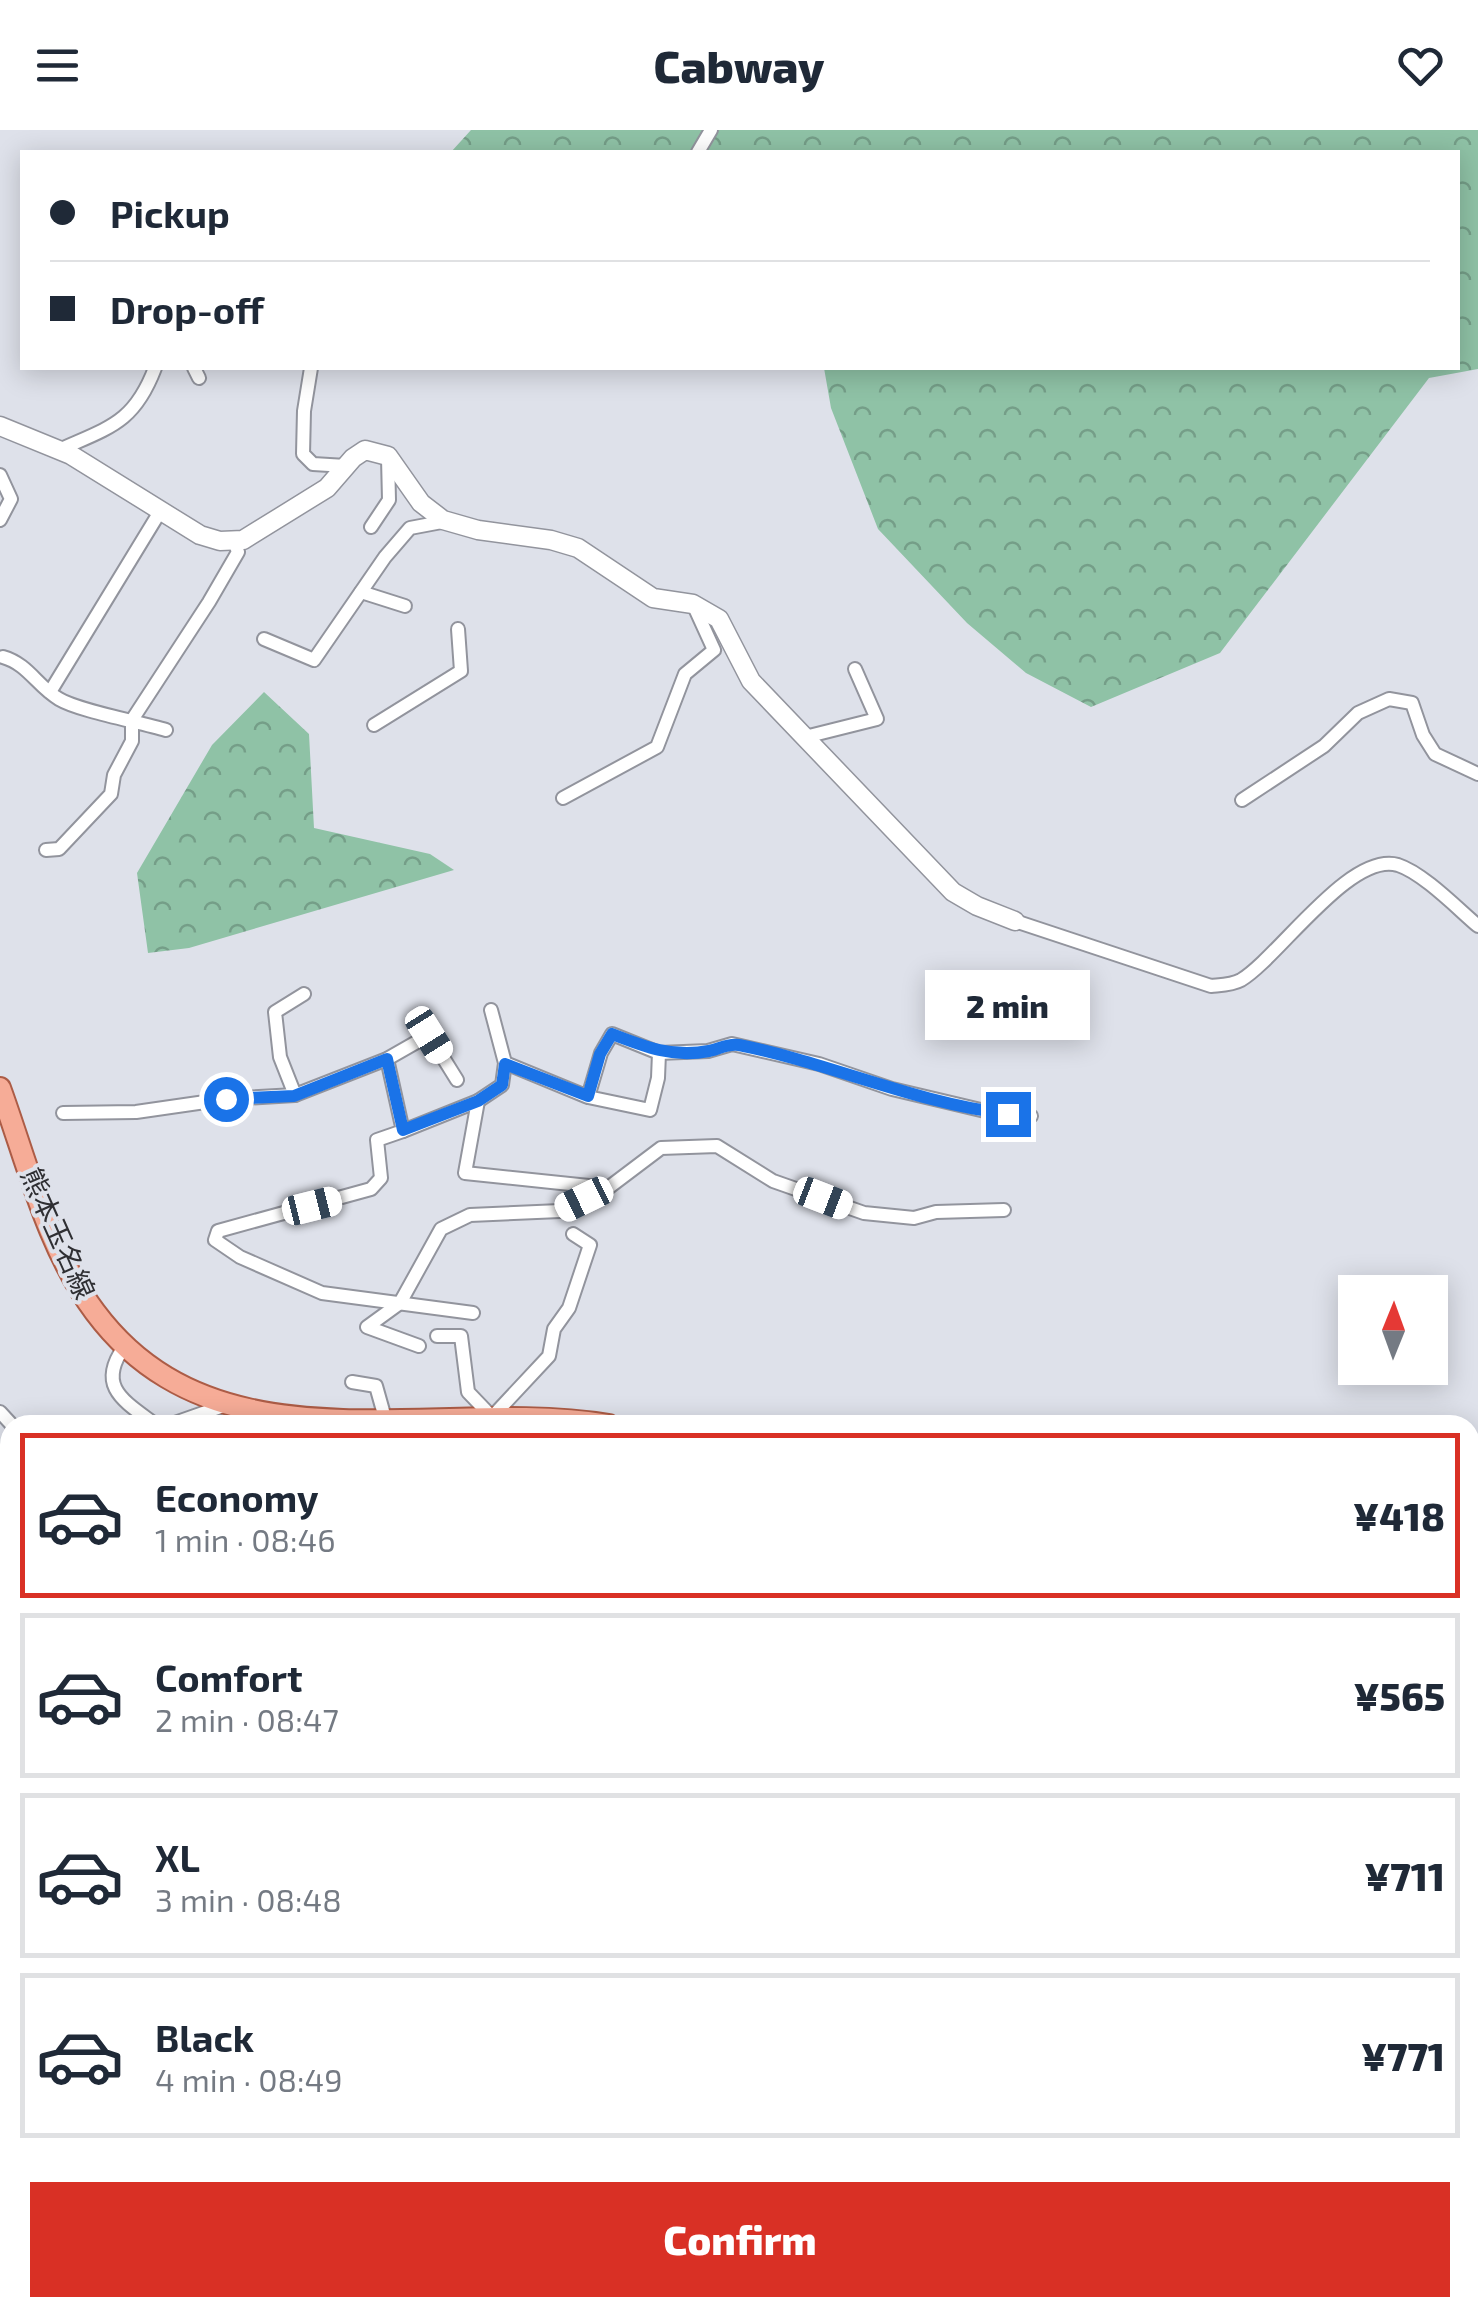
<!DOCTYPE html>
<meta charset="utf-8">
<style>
:root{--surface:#fff;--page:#f2f2f3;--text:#1f2937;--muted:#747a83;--line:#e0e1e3;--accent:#d93025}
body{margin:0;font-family:"Exo 2","Noto Sans JP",sans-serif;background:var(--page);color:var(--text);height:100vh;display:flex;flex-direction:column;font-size:38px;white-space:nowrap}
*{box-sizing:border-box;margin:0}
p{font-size:32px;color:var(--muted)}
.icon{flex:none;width:55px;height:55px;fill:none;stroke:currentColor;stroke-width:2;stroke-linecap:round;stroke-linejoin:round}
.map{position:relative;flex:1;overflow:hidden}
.panel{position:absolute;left:0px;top:1285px;width:1480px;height:902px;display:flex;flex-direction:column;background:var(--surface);border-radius:30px 30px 0 0;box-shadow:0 5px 25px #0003}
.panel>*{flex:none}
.top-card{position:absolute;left:20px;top:20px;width:1440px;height:220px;border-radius:0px;box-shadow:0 5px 25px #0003;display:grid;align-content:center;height:220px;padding:0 30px;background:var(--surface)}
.needle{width:65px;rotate:1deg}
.controls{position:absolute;left:1338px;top:1145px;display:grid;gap:20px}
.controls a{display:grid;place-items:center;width:110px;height:110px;border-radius:0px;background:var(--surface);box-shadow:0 5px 25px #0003;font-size:50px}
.end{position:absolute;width:45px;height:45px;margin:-22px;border:12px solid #1a73e8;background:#fff;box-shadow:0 0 0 5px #fff}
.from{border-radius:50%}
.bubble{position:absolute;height:70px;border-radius:0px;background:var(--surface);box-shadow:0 5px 25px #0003;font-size:32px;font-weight:800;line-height:70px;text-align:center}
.car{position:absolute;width:30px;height:60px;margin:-30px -15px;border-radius:12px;box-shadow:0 0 8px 2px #0007;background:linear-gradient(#fff 24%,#345 0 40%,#fff 0 76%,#345 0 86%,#fff 0)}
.top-card b{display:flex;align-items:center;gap:35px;height:95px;font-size:38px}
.top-card b+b{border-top:2px solid var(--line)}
.top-card i{width:25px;height:25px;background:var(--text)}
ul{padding:18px 0 0;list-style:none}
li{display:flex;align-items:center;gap:30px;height:165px;margin:0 20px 15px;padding:0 10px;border:5px solid var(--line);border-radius:0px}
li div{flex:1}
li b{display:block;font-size:38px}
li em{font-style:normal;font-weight:800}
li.current{border-color:var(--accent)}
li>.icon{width:90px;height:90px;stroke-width:1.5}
.primary-button{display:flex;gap:20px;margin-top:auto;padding:20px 30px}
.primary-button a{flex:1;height:115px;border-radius:0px;background:var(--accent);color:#fff;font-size:40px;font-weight:800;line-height:115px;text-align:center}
header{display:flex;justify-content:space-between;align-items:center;height:130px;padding:0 30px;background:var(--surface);font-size:45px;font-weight:800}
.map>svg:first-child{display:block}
.forest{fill:url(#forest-crowns)}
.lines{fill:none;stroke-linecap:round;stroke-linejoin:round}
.street-casing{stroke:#92949d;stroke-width:16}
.secondary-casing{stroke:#92949d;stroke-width:21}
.primary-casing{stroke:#ac5c46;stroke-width:24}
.street{stroke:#fff;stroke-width:12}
.secondary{stroke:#fff;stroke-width:18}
.primary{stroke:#f6ac97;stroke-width:20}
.route{stroke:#1a73e8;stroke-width:12}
.labels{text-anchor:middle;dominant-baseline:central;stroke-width:8;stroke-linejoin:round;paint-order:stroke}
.street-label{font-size:28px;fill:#2f2f33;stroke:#dee1ea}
</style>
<header><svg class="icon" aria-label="menu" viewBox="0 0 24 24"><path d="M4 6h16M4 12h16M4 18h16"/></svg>Cabway<svg class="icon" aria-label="heart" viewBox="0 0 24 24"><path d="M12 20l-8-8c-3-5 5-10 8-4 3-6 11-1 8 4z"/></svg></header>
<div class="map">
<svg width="1478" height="2187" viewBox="0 0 1478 2187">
<defs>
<pattern id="forest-crowns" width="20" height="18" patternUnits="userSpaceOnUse" patternTransform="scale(2.5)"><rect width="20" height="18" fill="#8fc2a6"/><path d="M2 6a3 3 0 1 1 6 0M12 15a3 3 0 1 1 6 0" fill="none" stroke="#759e88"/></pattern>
</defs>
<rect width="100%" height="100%" fill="#dee1ea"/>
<g class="forest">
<path d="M 471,0 L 1478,0 L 1478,239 L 1429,248 L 1220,523 L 1091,577 L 1026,543 L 967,493 L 878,399 L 831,278 L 824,238 L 1458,238 L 1458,22 L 451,22 Z"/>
<path d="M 264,562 L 309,604 L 314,698 L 430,724 L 454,740 L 189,818 L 148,823 L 137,743 L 212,615 Z"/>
</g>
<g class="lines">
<defs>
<g id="street">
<path d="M 698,22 L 711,0"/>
<path d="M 194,238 L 199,248"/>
<path d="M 311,238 L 304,281 L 303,324 L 313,334 L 346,336"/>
<path d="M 59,320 C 110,297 134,293 155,238"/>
<path d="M 0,345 L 11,369 L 0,390"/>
<path d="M 371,397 L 389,370 L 388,328"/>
<path d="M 361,462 L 405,476"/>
<path d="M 264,509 L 314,530 L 385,427 L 410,398 L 447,391"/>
<path d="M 3,527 C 28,534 37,556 59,569 C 79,581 140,592 166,600"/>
<path d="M 50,562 L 161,380"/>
<path d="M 374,595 L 461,541 L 458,499"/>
<path d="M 805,607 L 877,589 L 855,539"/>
<path d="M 563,668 L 657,617 L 685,544 L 714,520 L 693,474"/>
<path d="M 1242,670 L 1324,616 L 1358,583 L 1389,569 L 1412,573 L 1423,605 L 1435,624 L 1478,644"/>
<path d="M 46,720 L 59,719 L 111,664 L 114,645 L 132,611 L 132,590 L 209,472 L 238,422 L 234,411"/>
<path d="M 1015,791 L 1211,856 C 1220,855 1232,855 1241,850 C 1279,827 1350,721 1398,735 C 1423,743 1458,779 1478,796"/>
<path d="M 659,923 L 708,921 L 732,914 L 819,934 L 892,959 L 985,981 L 1031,986"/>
<path d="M 387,929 L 403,1001 L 377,1010 L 381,1048 L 371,1059 L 218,1101 L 215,1110 L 240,1127 L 322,1163 L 473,1183"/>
<path d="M 505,933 L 588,967 L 601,923 L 612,904 L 659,923 L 658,948 L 650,980 L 588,967"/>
<path d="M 295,965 L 280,927 L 275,882 L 304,864"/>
<path d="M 478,971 L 502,955 L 505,933 L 491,880"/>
<path d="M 63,983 L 136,982 L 226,969 L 295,965 L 387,929 L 429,905 L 457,950"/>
<path d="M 403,1001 L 478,971 L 465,1043 L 608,1058 L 661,1018 L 717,1016 L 773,1051 L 864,1083 L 914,1088 L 936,1082 L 1004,1080"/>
<path d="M 437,1206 L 461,1206 L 468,1262 L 492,1287 L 549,1226 L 554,1199 L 569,1178 L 590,1115 L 573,1104"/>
<path d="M 419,1216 L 367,1197 L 400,1173 L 441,1099 L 470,1085 L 560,1081 L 608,1058"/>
<path d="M 124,1217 C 96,1257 124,1271 156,1295"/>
<path d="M 352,1252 L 376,1256 L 385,1288"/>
<path d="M 0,1282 L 12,1295"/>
<path d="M 169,1295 L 226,1275"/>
<path d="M 1470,1787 L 1478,1793"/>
</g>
<path id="secondary" d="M 0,296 L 71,325 L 200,405 L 220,411 L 243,410 L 327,358 L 353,328 L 365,320 L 388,326 L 421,373 L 443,390 L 478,400 L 551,410 L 578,418 L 653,468 L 693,474 L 719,489 L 751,551 L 953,762 L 977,776 L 1015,791"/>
<g id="primary">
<path d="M 0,958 C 27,1032 47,1118 95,1182 C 218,1347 435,1266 609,1295"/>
<path d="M 1410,2178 L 1420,2187"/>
</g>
</defs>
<use href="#street" class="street-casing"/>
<use href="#secondary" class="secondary-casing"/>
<use href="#primary" class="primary-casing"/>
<use href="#street" class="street"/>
<use href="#secondary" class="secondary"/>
<use href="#primary" class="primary"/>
</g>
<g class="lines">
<path class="route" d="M 226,969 L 294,966 L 387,929 L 403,1000 L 478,971 L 502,955 L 505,934 L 588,966 L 600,924 L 612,904 C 645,917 673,928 709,921 C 720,919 727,913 739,915 C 830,933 915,973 1008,984"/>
</g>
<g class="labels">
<g class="street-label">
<text transform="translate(59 1103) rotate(66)">熊本玉名線</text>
</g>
</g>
</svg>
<div class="controls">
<a><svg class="needle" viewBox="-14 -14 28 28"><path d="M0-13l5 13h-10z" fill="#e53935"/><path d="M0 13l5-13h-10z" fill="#747a83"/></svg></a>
</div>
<i class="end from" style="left:226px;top:969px"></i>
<i class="end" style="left:1008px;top:984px"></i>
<div class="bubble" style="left:925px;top:840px;width:165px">2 min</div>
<i class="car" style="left:429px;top:905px;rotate:148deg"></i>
<i class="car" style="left:823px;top:1068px;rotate:111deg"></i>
<i class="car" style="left:584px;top:1069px;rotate:244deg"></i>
<i class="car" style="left:312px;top:1076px;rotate:76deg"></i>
<div class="top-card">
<b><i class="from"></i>Pickup</b>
<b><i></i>Drop-off</b>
</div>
<section class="panel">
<ul>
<li class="current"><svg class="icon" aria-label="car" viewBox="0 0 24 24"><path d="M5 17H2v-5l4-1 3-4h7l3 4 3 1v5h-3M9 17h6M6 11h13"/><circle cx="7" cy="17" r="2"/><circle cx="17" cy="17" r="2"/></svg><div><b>Economy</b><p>1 min · 08:46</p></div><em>¥418</em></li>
<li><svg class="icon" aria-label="car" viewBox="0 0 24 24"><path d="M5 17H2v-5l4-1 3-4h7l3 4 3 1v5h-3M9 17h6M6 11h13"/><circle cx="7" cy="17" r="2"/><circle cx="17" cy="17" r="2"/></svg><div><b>Comfort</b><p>2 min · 08:47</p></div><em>¥565</em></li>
<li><svg class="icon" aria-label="car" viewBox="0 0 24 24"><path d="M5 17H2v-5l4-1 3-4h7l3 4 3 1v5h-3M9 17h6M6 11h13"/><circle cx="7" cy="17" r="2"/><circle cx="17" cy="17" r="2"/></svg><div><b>XL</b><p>3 min · 08:48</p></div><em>¥711</em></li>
<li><svg class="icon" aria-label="car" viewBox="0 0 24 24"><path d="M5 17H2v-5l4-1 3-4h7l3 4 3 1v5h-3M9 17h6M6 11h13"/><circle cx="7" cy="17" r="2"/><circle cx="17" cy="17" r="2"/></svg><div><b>Black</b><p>4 min · 08:49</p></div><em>¥771</em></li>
</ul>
<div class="primary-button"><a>Confirm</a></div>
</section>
</div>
